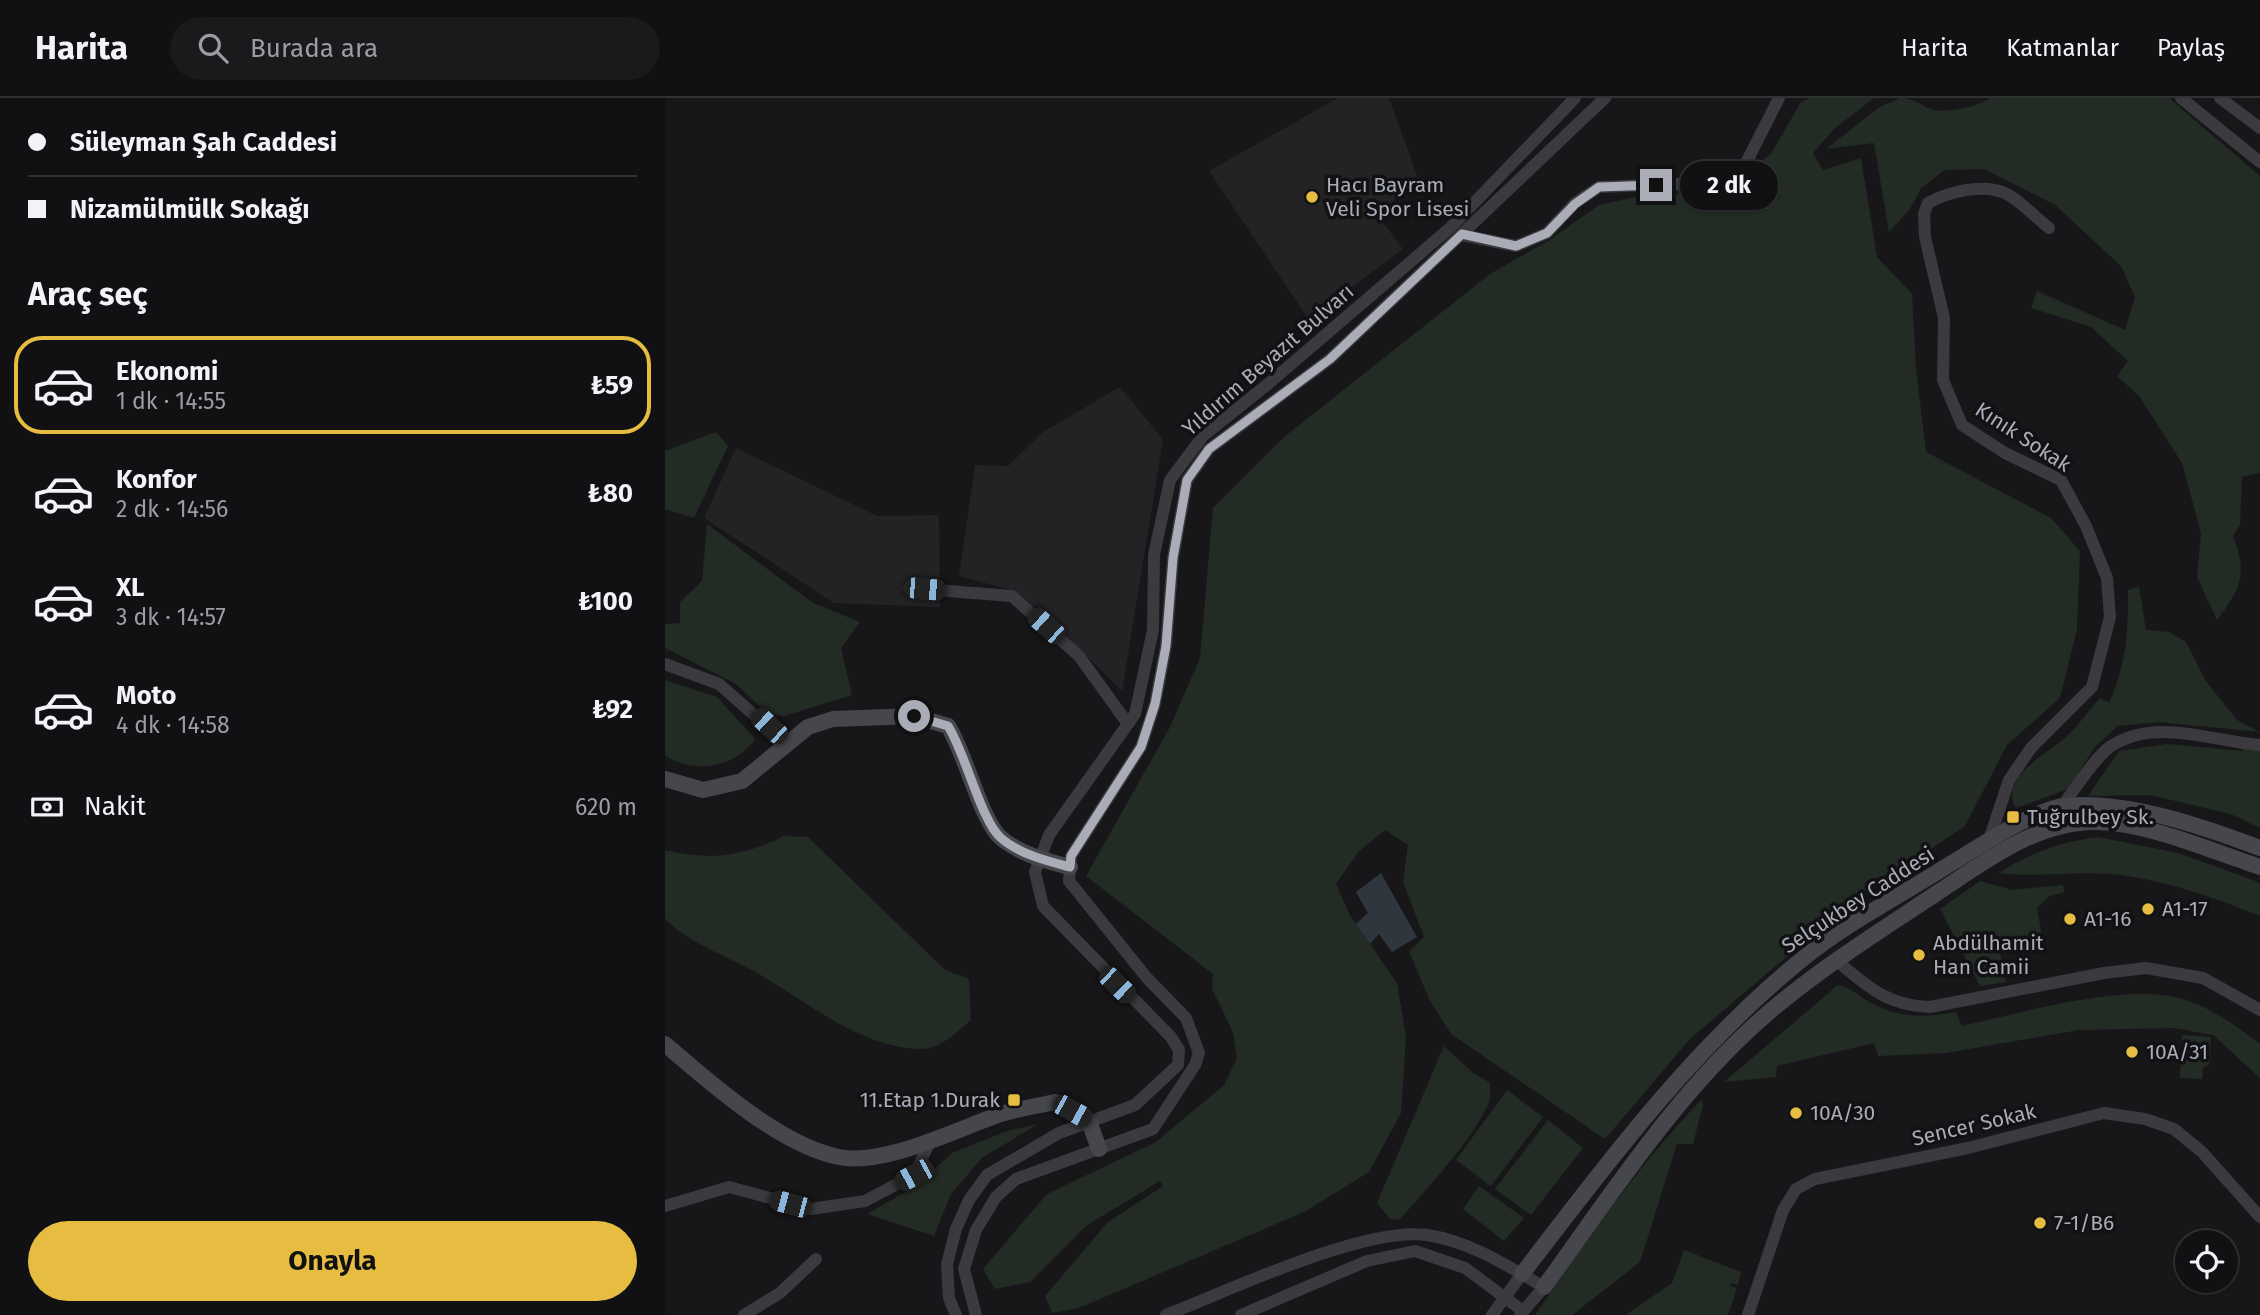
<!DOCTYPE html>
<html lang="tr">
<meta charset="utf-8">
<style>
:root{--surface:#111113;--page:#1a1a1c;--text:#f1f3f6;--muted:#9c9da0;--line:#303133;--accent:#e7bd41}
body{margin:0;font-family:"Fira Sans",sans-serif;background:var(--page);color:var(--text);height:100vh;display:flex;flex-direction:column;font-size:26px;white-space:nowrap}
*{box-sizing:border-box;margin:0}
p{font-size:23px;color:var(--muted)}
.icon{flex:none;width:38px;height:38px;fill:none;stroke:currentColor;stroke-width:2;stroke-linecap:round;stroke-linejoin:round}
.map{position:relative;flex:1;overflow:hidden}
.sheet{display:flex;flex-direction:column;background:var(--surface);width:665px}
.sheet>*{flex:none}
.top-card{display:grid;align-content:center;height:154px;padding:0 28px;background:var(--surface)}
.fabs{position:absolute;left:1510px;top:1132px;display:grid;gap:14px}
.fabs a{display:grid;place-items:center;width:63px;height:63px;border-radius:50%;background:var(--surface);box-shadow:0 2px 5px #0004,0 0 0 2px var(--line);font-size:35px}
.end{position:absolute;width:32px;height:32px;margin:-16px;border:9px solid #aaadb8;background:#111;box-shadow:0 0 0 4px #111}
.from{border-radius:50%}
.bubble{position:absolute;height:49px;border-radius:24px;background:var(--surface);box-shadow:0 2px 5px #0004,0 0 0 2px var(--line);font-size:23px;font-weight:700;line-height:49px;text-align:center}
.car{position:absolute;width:21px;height:42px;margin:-21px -10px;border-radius:9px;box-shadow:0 0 5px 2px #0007;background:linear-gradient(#222 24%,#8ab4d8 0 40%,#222 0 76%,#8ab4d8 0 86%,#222 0)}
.top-card b{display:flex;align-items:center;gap:24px;height:66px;font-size:26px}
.top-card b+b{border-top:2px solid var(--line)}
.top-card i{width:18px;height:18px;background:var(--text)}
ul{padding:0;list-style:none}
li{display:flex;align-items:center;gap:21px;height:98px;margin:0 14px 10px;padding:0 14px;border:4px solid transparent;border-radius:28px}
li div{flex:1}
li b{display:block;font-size:26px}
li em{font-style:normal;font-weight:700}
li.active{border-color:var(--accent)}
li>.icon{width:63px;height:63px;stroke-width:1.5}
h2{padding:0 28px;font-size:32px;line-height:84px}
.pay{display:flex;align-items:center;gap:18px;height:77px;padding:0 28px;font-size:26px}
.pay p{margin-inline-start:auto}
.cta{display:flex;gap:14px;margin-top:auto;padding:14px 28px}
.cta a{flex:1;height:80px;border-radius:42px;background:var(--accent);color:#111;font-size:28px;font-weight:700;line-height:80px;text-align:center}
header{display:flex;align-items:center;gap:42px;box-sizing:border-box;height:98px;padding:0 35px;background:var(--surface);border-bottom:2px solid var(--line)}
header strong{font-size:33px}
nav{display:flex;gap:38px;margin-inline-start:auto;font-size:24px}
.search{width:490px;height:63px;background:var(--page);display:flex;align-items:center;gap:18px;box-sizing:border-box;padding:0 24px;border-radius:38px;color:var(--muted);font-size:26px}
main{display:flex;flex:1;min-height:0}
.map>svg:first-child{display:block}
.built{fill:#232326}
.green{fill:#232b25}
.water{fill:#30363e}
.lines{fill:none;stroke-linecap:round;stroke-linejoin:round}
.street{stroke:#3a3a3f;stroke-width:12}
.secondary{stroke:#46474d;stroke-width:16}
.route{stroke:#aaadb8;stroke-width:9}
.poi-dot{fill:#e7bd41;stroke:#121214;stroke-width:2.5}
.labels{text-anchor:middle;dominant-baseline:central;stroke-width:7;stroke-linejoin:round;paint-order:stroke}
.poi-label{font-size:21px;fill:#aaadb8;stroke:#121214;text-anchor:start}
.street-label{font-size:21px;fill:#aaadb8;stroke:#121214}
</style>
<header>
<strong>Harita</strong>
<div class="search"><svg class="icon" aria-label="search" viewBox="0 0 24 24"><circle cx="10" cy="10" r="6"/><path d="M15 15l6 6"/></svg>Burada ara</div>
<nav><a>Harita</a><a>Katmanlar</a><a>Paylaş</a></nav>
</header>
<main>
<section class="sheet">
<div class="top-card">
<b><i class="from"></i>Süleyman Şah Caddesi</b>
<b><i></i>Nizamülmülk Sokağı</b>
</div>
<h2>Araç seç</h2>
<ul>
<li class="active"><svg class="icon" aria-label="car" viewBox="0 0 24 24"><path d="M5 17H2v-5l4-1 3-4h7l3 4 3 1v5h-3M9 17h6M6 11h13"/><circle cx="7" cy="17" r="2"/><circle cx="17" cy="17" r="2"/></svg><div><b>Ekonomi</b><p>1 dk · 14:55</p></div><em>₺59</em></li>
<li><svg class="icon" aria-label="car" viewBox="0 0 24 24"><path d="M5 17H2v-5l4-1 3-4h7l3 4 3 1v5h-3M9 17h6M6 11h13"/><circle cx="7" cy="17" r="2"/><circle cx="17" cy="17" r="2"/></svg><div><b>Konfor</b><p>2 dk · 14:56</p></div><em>₺80</em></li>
<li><svg class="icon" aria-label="car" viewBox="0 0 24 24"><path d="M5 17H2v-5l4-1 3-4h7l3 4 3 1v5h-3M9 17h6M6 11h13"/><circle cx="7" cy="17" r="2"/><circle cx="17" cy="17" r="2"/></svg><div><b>XL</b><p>3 dk · 14:57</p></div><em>₺100</em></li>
<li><svg class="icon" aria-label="car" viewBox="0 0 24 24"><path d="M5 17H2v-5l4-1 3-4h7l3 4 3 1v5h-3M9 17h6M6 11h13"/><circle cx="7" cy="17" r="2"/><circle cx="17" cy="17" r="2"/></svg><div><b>Moto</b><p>4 dk · 14:58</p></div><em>₺92</em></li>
</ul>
<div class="pay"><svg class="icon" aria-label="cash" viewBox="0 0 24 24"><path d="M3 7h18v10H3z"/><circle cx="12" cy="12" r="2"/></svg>Nakit<p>620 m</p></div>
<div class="cta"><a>Onayla</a></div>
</section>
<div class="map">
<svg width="1595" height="1217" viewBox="0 0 1595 1217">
<rect width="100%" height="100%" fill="#171719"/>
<g class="built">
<path d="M 673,0 L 724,0 L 753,80 L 713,118 L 738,151 L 644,222 L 544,73 Z"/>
<path d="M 455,289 L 498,342 L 457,593 L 382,519 L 350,493 L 294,478 L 310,367 L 343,368 L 378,334 Z"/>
<path d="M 71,350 L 212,418 L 274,417 L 275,509 L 169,505 L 39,420 Z"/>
</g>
<g class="green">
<path d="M 1146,0 L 1209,0 L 1169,31 L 1148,55 L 1158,72 L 1196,60 L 1212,159 L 1247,196 L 1251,270 L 1261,354 L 1386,420 L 1415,453 L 1412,531 L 1395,600 L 1342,647 L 1300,728 L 1182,807 L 1025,941 L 940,1041 L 786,936 L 764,901 L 744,853 L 759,839 L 738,784 L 743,747 L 720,732 L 694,753 L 671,786 L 685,817 L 732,885 L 741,939 L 736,1015 L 704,1074 L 639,1114 L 414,1210 L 387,1215 L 380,1198 L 442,1125 L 498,1088 L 495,1083 L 421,1128 L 365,1184 L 330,1191 L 318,1171 L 382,1096 L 491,1044 L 559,987 L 572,960 L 568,934 L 547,891 L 548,876 L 421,778 L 505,629 L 535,560 L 548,410 L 619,339 L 825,176 L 883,143 L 934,107 L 984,96 L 1056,94 L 1106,56 L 1136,4 Z"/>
<path d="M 1235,0 C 1249,0 1253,6 1266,11 C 1279,16 1314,9 1325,0 L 1504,0 L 1595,78 L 1595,375 L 1577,379 L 1575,427 L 1568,438 C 1583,475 1576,491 1552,522 L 1532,479 L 1536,435 L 1517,365 L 1474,298 L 1452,278 L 1463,263 L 1426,229 L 1366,210 L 1372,193 L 1460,232 L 1470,199 L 1456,168 L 1390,107 L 1319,71 L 1280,72 L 1256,90 L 1245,111 L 1224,134 L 1209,45 L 1161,51 L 1213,10 Z"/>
<path d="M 51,334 L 63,348 L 29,420 L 0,411 L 0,353 Z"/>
<path d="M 42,426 L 148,505 L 195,524 L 176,550 L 187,597 L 119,618 L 103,616 L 71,586 L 0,550 L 0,526 L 15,525 L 15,504 L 37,483 Z"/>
<path d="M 1474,489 L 1481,532 L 1504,534 L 1521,544 L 1540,582 L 1572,622 L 1595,634 L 1493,624 L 1453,628 L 1430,649 L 1403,691 L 1351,710 C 1332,679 1386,654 1403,637 C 1415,626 1424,612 1435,600 L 1444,605 C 1462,564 1463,536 1463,492 Z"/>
<path d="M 0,582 L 52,599 L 90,641 C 69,670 31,676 0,658 Z"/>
<path d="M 1573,644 L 1595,646 L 1595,730 L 1566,716 L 1485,697 L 1423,698 L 1454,653 L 1502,646 L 1578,653 Z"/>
<path d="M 119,738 L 143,739 L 280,872 L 304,881 L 306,922 C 292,934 274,952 255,951 C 194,949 143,904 92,875 C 60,857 27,847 0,821 L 0,752 C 44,763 79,758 119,738 Z"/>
<path d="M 1433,739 L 1513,755 L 1588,782 L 1595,786 L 1595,818 C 1548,799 1497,781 1446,776 C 1407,773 1371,780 1334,775 C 1367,754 1395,744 1433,739 Z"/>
<path d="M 1315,783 L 1347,792 L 1398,787 L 1399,794 L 1383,799 L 1372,810 L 1377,839 L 1334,849 L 1341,884 L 1315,888 L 1275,811 Z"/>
<path d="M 1173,887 C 1187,890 1193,898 1206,905 C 1233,920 1260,920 1291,914 L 1297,928 C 1355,915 1465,883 1521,902 C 1548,911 1573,929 1595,946 L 1595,980 L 1548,937 L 1509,930 L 1414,932 L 1281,955 L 1213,958 L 1209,945 L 1112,968 L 1111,979 L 1059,984 Z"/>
<path d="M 1517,937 L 1546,939 L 1544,967 L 1538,969 L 1537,981 L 1515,980 Z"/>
<path d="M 779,948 L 807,974 L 825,985 C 825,990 826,997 825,1001 C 816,1032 757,1097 734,1122 L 725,1121 L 712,1105 Z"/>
<path d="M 842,992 L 878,1019 L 826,1088 L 791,1062 Z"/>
<path d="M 1036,1002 L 1038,1007 L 1028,1046 L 1012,1046 L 975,1164 L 907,1217 L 870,1217 C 921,1142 973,1068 1036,1002 Z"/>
<path d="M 883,1022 L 918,1050 L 866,1117 L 830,1091 Z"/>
<path d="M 373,1026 L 317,1060 L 286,1096 L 269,1138 L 202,1116 L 249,1089 L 287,1055 L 342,1033 Z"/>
<path d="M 814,1088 L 859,1120 L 839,1143 L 798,1111 Z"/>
<path d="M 1019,1152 L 1076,1174 L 1073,1187 L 1065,1185 L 1065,1188 L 1072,1190 L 1063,1217 L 961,1217 L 1007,1185 Z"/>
</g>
<path class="water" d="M 716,775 L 752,839 L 727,854 L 714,836 L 705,846 L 691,826 L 703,815 L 691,794 Z"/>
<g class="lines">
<g class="street">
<path d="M 1516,0 L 1595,64"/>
<path d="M 1555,0 L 1595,30"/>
<path d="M 797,137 L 851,148 L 882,135 L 910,105 L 934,89 L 1063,84 L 1081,65 L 1114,0"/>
<path d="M 244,490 L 347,498 L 414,558 L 463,626"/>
<path d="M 0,566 L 54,586 L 122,646"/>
<path d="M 1398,707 C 1410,691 1430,659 1446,648 C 1491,619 1546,643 1595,647"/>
<path d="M 1324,742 L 1344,682 L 1366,650 L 1427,589 L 1445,519 L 1442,480 L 1421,428 L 1396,382 L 1340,355 L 1297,327 L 1278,282 L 1279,220 L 1260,139 L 1259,116 L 1263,105 C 1283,94 1317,85 1340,95 C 1355,102 1371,120 1384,130"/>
<path d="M 1172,863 C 1203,889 1223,908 1265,909 L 1439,875 L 1481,870 L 1538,880 L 1595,912"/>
<path d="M 0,1108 L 64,1089 L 146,1111 L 200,1103 L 249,1077 L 265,1044"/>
<path d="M 79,1217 L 115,1195 L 151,1161"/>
<path d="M 291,1217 L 284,1200 L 282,1166 L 291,1131 L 304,1102 L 322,1077 L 394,1035 L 470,1007 L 513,967 L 514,952 L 506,939 L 378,808 L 370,774 L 384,737 L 470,616 L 488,532 L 489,457 L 505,382 L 538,338 L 603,286 L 785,130 L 910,0"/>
<path d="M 311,1217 L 299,1171 L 311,1132 L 331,1099 L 351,1081 L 488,1031 L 530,967 L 534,955 L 521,920 L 482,880 L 404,783 L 406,758 L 476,649 L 490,606 L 501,548 L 508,460 L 522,382 L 544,351 L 665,261 L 940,0"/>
<path d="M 501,1217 C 563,1193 699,1128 762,1137 C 804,1143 843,1168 879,1189 L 855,1217"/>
<path d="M 576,1217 L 702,1163 L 750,1153 L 800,1170 L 858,1213"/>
<path d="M 827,1217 L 857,1176"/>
<path d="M 1083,1217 L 1118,1112 L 1131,1091 L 1150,1081 L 1303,1050 L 1439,1015 L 1480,1021 L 1509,1031 L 1537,1054 L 1595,1119"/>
</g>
<g class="secondary">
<path d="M 0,681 L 38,692 L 77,683 L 143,629 L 168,621 L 249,618 L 283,628 C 300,654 317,725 336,740 C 355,756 382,763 405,769"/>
<path d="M 0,946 C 44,984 116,1048 174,1059 C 219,1068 290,1032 333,1017 C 351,1011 372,1008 390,1004 L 424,1023 L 434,1051"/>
<path d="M 857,1176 C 941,1066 1027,951 1135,863 C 1180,826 1233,799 1282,768 C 1307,753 1372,710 1399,708 C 1460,701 1539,729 1595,750"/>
<path d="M 879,1189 C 950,1091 1020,982 1115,905 C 1165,864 1221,829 1275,793 C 1322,762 1373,723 1432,724 C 1484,725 1546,753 1595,769"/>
</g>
</g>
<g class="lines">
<path class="route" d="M 249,618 L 283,628 C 300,654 317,725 336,740 C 354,756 382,763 405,769 L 406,758 L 476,649 L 490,606 L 501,548 L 508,460 L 522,382 L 544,351 L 665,261 L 797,136 L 851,148 L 882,135 L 910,106 L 934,89 L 991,87"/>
</g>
<g class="poi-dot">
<circle cx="647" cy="99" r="7"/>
<rect x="1341" y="712" width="14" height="14" rx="3.5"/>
<circle cx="1483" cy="811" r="7"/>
<circle cx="1405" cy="821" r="7"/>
<circle cx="1254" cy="857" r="7"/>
<circle cx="1467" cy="954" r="7"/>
<rect x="342" y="995" width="14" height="14" rx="3.5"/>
<circle cx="1131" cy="1015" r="7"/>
<circle cx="1375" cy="1125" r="7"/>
</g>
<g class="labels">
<g class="poi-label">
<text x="661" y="87">Hacı Bayram<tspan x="661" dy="24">Veli Spor Lisesi</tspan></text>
<text x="1362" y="719">Tuğrulbey Sk.</text>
<text x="1497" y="811">A1-17</text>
<text x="1419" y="821">A1-16</text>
<text x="1268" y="845">Abdülhamit<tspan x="1268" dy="24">Han Camii</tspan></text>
<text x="1481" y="954">10A/31</text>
<text x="335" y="1002" text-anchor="end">11.Etap 1.Durak</text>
<text x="1145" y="1015">10A/30</text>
<text x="1389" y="1125">7-1/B6</text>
</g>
<g class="street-label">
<text transform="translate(603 262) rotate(-41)">Yıldırım Beyazıt Bulvarı</text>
<text transform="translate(1358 339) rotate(33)">Kınık Sokak</text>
<text transform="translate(1193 802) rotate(-33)">Selçukbey Caddesi</text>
<text transform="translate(1309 1027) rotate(-13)">Sencer Sokak</text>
</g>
</g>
</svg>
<div class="fabs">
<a><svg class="icon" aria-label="locate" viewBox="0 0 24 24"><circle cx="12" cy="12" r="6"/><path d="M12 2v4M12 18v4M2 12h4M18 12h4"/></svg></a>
</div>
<i class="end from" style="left:249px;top:618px"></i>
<i class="end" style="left:991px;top:87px"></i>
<div class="bubble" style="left:1015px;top:63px;width:98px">2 dk</div>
<i class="car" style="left:260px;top:491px;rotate:95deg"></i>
<i class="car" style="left:381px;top:528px;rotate:312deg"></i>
<i class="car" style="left:104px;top:628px;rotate:313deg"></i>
<i class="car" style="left:452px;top:887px;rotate:134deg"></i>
<i class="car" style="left:407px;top:1013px;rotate:119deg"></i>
<i class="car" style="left:249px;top:1077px;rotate:242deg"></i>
<i class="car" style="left:125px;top:1106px;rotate:285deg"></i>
</div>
</main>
